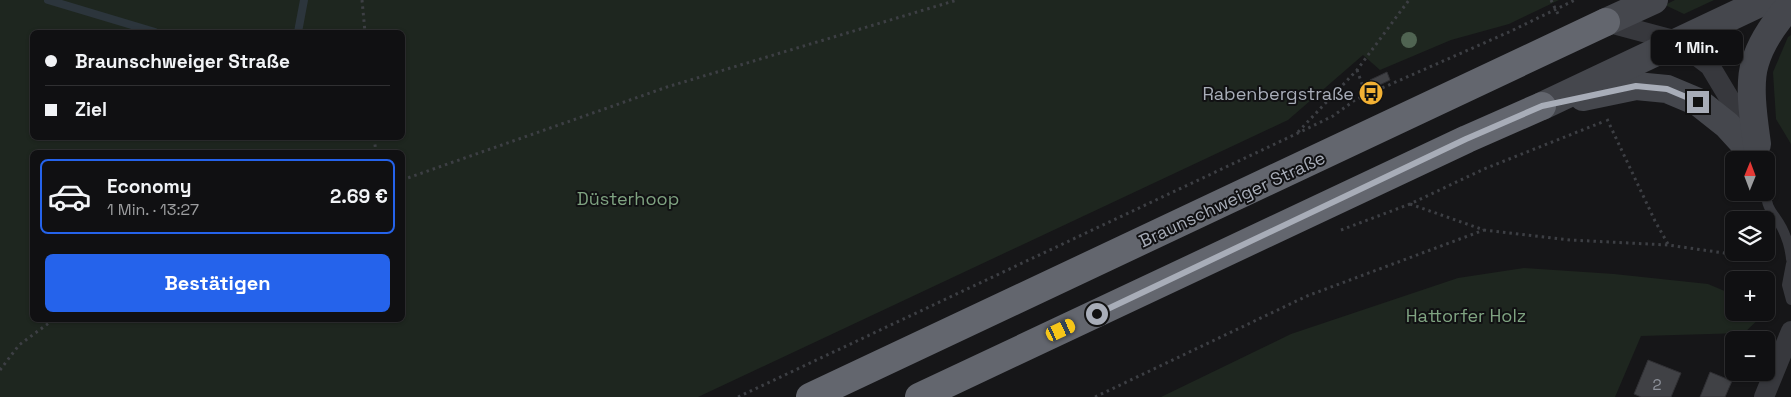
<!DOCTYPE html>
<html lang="de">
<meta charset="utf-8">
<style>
:root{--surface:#101012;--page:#19191b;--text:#f1f3f6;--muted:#9c9d9f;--line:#303032;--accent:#2563eb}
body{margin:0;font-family:"Space Grotesk",sans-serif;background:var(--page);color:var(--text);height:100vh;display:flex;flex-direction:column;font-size:19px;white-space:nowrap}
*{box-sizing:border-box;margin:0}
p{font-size:16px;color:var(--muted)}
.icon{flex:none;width:28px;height:28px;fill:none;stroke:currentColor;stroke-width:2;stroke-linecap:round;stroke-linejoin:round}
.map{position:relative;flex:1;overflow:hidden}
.panel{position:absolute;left:30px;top:150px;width:375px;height:172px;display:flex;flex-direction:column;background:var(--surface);border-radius:8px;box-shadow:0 1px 4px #0004,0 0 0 1px var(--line)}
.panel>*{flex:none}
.banner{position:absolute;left:30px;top:30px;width:375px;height:110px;border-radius:8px;box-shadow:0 1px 4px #0004,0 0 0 1px var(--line);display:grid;align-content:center;height:110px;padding:0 15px;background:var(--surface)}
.needle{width:32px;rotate:1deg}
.buttons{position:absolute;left:1725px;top:151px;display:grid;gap:10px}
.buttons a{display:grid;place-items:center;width:50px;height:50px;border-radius:8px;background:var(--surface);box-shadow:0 1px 4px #0004,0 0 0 1px var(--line);font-size:25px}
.end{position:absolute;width:22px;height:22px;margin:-11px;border:6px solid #a8adb8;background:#111;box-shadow:0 0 0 2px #111}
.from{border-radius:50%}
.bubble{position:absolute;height:35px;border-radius:8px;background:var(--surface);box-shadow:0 1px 4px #0004,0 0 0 1px var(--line);font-size:16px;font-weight:600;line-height:35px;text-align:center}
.car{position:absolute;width:15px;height:30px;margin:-15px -8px;border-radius:6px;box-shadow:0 0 4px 1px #0007;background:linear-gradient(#f5c518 24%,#345 0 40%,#f5c518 0 76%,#345 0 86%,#f5c518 0)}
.banner b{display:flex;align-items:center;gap:18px;height:48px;font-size:19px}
.banner b+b{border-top:1px solid var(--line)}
.banner i{width:12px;height:12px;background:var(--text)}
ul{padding:9px 0 0;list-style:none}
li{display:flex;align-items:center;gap:15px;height:75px;margin:0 10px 8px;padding:0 5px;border:2px solid transparent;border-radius:8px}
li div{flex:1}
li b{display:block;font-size:19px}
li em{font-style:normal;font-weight:600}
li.current{border-color:var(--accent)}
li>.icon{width:45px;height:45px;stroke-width:1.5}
.cta{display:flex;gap:10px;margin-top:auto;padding:10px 15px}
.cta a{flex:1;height:58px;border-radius:8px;background:var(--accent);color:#fff;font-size:20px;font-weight:600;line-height:58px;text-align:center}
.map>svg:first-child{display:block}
.green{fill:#1e261f;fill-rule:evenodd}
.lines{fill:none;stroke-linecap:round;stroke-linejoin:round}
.stream{stroke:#2c353c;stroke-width:8}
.building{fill:#404145;stroke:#303034}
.path{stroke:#3d3f44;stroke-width:3;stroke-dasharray:2.5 4;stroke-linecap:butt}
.lane{stroke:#37383d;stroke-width:10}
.street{stroke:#37383d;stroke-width:20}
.secondary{stroke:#45474d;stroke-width:28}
.highway{stroke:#63666e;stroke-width:28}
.tree{fill:#506452}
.route{stroke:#a8adb8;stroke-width:6}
.labels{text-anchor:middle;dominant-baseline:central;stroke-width:4;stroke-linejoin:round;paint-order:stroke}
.number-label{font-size:15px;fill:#8e929b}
.poi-label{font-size:18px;fill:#a8adb8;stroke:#111113;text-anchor:end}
.park-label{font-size:18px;fill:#7fa381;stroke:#111113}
.street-label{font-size:18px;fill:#a8adb8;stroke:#111113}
</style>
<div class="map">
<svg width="1791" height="397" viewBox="0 0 1791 397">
<rect width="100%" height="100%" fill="#161618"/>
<g class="green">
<path d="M 0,0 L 1559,0 L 1509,24 L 1451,40 L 1380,70 L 1363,55 L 1288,120 L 698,397 L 0,397 ZM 402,32 L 402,138 L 32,138 L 32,32 ZM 32,152 L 402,152 L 402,320 L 32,320 Z"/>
<path d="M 1675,0 L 1714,0 L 1684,14 L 1665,5 Z"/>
<path d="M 1791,35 L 1791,144 L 1776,119 L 1773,72 L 1788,37 Z"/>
<path d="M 1524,268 L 1614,274 L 1708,284 L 1734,295 L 1734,312 L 1765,313 L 1744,333 L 1641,336 L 1615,397 L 1161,397 L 1291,334 L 1458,278 Z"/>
</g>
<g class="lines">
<g class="stream">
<path d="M 48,0 L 155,32"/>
<path d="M 298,32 L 304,0"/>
</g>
</g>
<g class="building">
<path d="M 1387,72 L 1390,80 L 1373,88 L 1370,80 Z"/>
<path d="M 1648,360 L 1681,373 L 1671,397 L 1641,397 L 1634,394 Z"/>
<path d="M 1710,372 L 1732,381 L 1725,397 L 1700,397 Z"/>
</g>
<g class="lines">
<g class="path">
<path d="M 362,0 L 365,32"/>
<path d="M 1551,0 L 1559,16"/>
<path d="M 1357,70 L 1366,95"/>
<path d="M 1607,119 L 1655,221 L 1668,244"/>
<path d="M 1298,132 L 1357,70 L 1409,0"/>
<path d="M 374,138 L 376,152"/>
<path d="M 402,180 L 667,87 L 957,0"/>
<path d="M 1410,204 L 1484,230 L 1570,240 L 1668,245 L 1773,260"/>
<path d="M 1341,230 L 1410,204 L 1484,169 L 1605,121"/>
<path d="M 0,370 L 19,345 L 53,320"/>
<path d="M 738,397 L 1296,134 L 1333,116 L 1355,100 L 1509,32 L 1575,0"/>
<path d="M 1095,397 L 1307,296 L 1484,230"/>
</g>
<g class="lane">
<path d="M 1766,191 L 1768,170"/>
<path d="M 1766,192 C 1766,210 1775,214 1782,228 C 1787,238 1790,248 1791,259"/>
<path d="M 1791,264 L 1787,285 L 1791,300"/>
</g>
<g class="street">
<path d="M 1606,22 L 1677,41 L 1710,66 L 1753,138"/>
<path d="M 1764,397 L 1791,331"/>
</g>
<g class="secondary">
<path d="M 1606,22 L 1654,0"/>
<path d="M 1583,97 L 1636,86 L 1667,89 L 1698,102 L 1727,125 L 1759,160"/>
<path d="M 1542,106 L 1766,0"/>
<path d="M 1757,144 C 1754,122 1748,85 1755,63 C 1761,42 1776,21 1791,4"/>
</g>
<g class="highway">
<path d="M 810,397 L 1606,22"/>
<path d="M 919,397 L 1467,139 L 1542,106"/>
</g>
</g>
<circle class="tree" cx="1409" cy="40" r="8"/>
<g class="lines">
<path class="route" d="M 1097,314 L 1466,139 L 1542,106 L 1636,86 L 1667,89 L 1698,102"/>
</g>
<defs>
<symbol id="bus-disc" viewBox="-11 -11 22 22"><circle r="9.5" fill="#f2b134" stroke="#111113"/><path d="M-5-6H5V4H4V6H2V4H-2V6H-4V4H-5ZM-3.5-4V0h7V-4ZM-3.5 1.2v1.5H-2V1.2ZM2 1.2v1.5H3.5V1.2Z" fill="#111"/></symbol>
</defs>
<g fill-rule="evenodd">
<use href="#bus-disc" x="1357" y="79" width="28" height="28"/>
</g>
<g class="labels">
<g class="number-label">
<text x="1657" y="384">2</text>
</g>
<g class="poi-label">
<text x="1354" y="93">Rabenbergstraße</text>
</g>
<g class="park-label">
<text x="628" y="198">Düsterhoop</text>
<text x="1466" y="315">Hattorfer Holz</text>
</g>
<g class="street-label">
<text transform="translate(1232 199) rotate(-25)">Braunschweiger Straße</text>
</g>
</g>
</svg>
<div class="buttons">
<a><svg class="needle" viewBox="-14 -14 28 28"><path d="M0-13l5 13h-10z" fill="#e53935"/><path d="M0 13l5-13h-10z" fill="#9c9d9f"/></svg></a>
<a><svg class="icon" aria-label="layers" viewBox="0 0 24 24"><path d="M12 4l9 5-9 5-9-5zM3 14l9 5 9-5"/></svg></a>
<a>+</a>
<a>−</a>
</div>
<i class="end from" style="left:1097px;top:314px"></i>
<i class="end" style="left:1698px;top:102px"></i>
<div class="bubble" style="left:1651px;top:30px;width:92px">1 Min.</div>
<i class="car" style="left:1061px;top:330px;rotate:65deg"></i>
<div class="banner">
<b><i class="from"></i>Braunschweiger Straße</b>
<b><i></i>Ziel</b>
</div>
<section class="panel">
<ul>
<li class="current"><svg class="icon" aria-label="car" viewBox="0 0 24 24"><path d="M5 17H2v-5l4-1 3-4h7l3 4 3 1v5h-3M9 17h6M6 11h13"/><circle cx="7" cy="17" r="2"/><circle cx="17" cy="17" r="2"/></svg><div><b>Economy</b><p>1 Min. · 13:27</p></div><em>2.69 €</em></li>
</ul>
<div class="cta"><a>Bestätigen</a></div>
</section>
</div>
